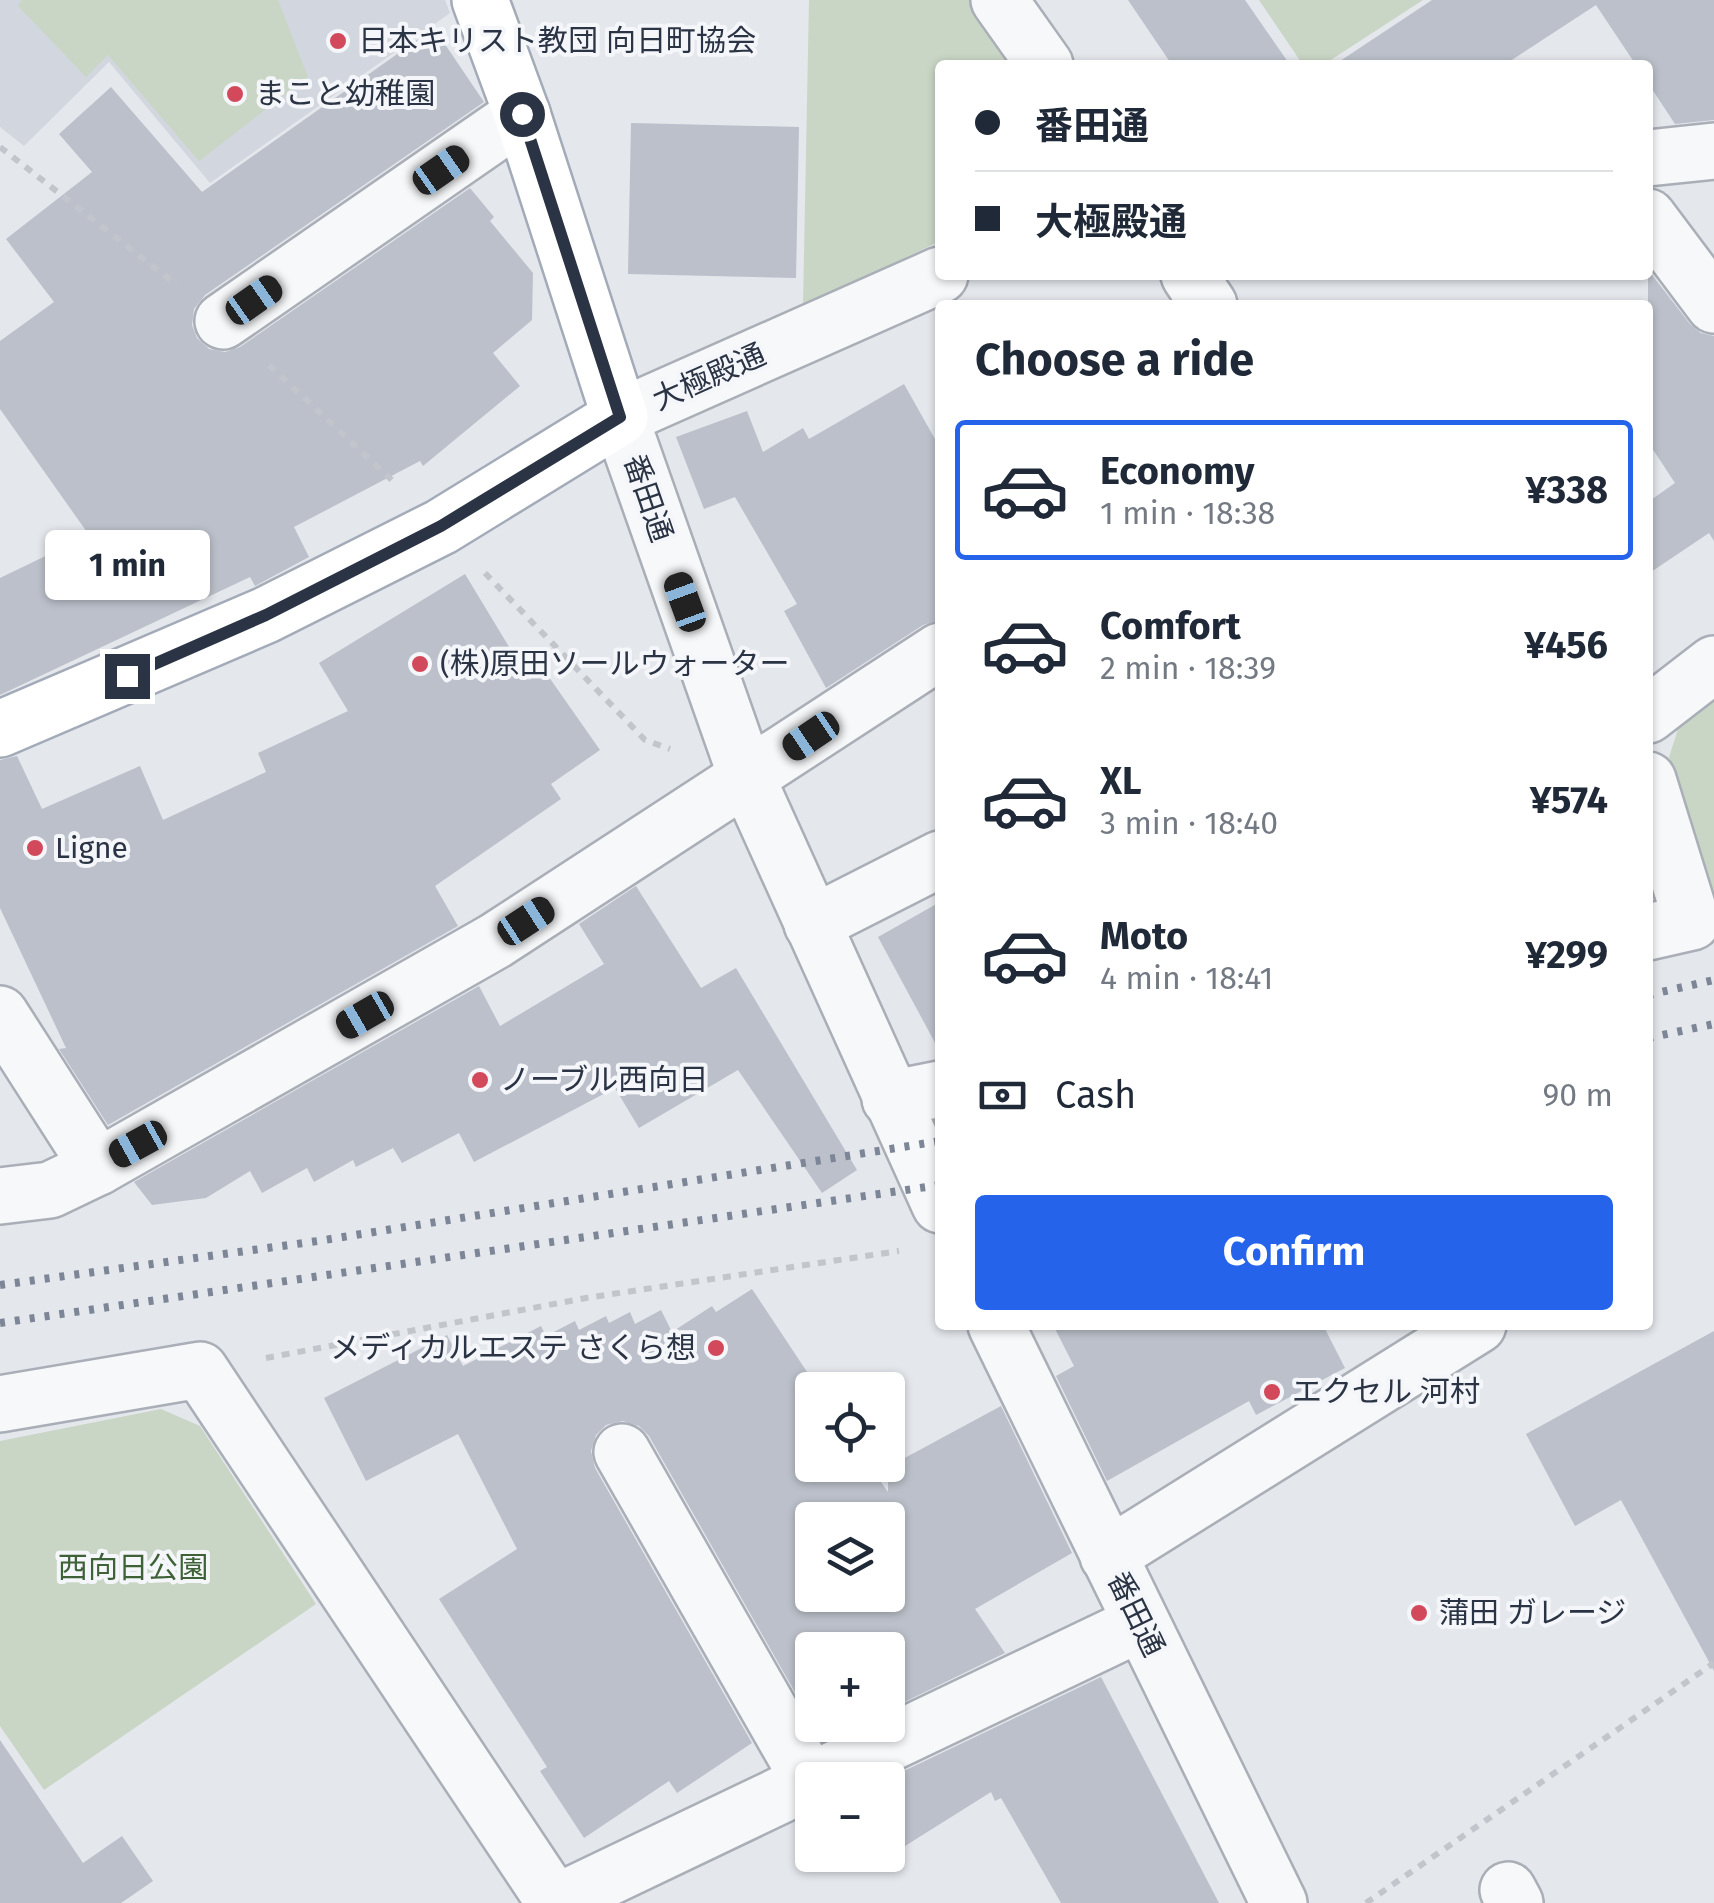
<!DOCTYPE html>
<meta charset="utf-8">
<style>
:root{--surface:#fff;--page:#f6f6f7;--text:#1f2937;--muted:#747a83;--line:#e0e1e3;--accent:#2563eb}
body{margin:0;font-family:"Fira Sans","Noto Sans JP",sans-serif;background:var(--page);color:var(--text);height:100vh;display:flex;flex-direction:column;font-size:38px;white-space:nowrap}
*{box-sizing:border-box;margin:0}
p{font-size:32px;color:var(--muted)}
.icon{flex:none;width:55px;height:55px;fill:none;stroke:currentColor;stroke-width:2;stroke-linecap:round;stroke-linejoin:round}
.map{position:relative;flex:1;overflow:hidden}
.side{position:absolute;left:935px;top:300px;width:718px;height:1030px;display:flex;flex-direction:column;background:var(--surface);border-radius:10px;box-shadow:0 2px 8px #0004}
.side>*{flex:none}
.top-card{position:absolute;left:935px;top:60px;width:718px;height:220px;border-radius:10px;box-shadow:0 2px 8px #0004;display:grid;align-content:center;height:220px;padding:0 40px;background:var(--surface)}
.tools{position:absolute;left:795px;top:1372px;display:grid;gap:20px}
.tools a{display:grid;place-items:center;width:110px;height:110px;border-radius:10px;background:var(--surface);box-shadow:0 2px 8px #0004;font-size:50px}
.end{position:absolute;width:45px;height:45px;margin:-22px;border:12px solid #2b3445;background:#fff;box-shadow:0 0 0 5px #fff}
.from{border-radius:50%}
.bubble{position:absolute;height:70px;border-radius:10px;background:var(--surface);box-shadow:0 2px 8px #0004;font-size:32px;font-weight:700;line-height:70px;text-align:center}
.car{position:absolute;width:30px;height:60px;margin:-30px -15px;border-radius:12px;box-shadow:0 0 8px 2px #0007;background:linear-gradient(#222 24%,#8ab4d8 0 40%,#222 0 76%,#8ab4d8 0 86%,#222 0)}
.top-card b{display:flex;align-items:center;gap:35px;height:95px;font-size:38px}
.top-card b+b{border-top:2px solid var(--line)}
.top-card i{width:25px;height:25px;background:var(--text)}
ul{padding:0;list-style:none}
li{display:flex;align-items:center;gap:30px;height:140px;margin:0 20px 15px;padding:0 20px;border:5px solid transparent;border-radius:10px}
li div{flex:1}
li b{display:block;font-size:38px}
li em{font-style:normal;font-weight:700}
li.active{border-color:var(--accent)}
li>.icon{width:90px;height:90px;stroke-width:1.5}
h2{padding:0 40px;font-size:45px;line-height:120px}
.pay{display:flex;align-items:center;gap:25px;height:110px;padding:0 40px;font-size:38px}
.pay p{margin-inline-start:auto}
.action{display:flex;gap:20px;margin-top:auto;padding:20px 40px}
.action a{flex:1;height:115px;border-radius:10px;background:var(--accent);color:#fff;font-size:40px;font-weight:700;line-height:115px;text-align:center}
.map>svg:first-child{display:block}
.built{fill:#d2d6de}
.green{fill:#c9d6c5}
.building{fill:#bbc0ca;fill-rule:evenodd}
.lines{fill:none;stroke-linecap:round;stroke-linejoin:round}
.minor-casing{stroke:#a9aeb7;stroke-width:60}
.major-casing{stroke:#a3abb8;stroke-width:60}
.path{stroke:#c2c5cb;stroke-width:6;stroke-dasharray:8 8;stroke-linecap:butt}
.minor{stroke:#f7f8fa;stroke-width:55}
.major{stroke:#fff;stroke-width:55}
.rail{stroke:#7d8696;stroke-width:8;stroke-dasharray:5 10;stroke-linecap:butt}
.route{stroke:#2b3445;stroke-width:12}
.poi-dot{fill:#d1495b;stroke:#f4f6f9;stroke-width:4}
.labels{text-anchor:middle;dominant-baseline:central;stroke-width:8;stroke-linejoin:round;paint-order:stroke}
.poi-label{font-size:30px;fill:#2b3445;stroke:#f4f6f9;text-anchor:start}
.street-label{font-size:30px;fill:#2b3445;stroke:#f4f6f9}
.park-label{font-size:30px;fill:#3f6138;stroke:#f4f6f9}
</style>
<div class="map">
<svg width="1714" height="1903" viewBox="0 0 1714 1903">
<rect width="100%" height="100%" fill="#e4e7ec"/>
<path class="built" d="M 0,0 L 445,0 L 450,13 L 210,183 L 109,62 L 24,146 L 0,127 Z"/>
<g class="green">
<path d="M 22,0 L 278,0 L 308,77 L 199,161 L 108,55 L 86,77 L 18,6 Z"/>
<path d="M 809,0 L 977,0 L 1023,65 L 940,65 L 940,241 L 803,307 Z"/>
<path d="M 1259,0 L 1423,0 L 1323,65 L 1303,65 Z"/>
<path d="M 1714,698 L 1714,909 L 1669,757 L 1680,723 Z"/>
<path d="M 161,1409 L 200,1426 L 316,1604 L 44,1790 L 0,1726 L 0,1441 Z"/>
</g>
<g class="building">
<path d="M 1128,0 L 1245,0 L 1290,65 L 1172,65 Z"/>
<path d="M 1432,0 L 1714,0 L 1714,120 L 1675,124 L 1648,83 L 1648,65 L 1636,65 L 1596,5 L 1504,65 L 1334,65 Z"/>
<path d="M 434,28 L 484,102 L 205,295 L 194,309 L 192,325 L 197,338 L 209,349 L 225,352 L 240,347 L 470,188 L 494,217 L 490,221 L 533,273 L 532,320 L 493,353 L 520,386 L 423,466 L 420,461 L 294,527 L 309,557 L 255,586 L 250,577 L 0,695 L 0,578 L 89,535 L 0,409 L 0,341 L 54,302 L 6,239 L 92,172 L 59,134 L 111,87 L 202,192 Z"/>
<path d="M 631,123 L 799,127 L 796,278 L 628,274 Z"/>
<path d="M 1648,275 L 1652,275 L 1690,324 L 1701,333 L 1714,336 L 1714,541 L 1709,533 L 1648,574 L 1648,502 L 1675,483 L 1648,442 Z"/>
<path d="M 904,384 L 940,448 L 940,620 L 923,625 L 826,688 L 784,611 L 797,604 L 735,497 L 704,509 L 676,437 L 747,411 L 763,452 L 803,428 L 809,439 Z"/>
<path d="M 465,574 L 529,680 L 544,670 L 600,750 L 551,784 L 561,799 L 435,886 L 458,926 L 108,1125 L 59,1049 L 66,1048 L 0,908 L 0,760 L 17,756 L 42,809 L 140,766 L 163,820 L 266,772 L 258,753 L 348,711 L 319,663 Z"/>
<path d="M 636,886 L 701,988 L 736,968 L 857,1170 L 822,1193 L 738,1070 L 639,1128 L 615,1088 L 474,1162 L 459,1133 L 402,1163 L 393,1148 L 356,1167 L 353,1160 L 314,1182 L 307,1168 L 262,1193 L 250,1171 L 206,1198 L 152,1205 L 134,1182 L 479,986 L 500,1026 L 604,964 L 579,924 Z"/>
<path d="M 940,902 L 940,1052 L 878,937 Z"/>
<path d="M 752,1289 L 819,1390 L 812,1390 L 812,1465 L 869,1465 L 888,1492 L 888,1467 L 1001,1406 L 1072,1553 L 975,1609 L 1005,1653 L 888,1710 L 888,1650 L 812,1650 L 812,1703 L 804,1708 L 649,1436 L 639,1426 L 623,1421 L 606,1425 L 596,1435 L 591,1451 L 595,1468 L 752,1743 L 677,1793 L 669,1781 L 584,1838 L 540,1771 L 547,1767 L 439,1599 L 517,1549 L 458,1434 L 366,1481 L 324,1398 L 447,1335 L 463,1366 L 541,1326 L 546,1336 L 575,1321 L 579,1330 L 606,1316 L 609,1323 L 630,1312 L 635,1324 L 661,1310 L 672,1332 L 712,1306 L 716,1312 ZM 812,1520 L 888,1520 L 888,1595 L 812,1595 Z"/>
<path d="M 1053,1325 L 1323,1325 L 1345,1368 L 1256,1415 L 1249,1401 L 1107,1481 L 1056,1376 L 1074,1366 Z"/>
<path d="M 1714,1331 L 1714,1671 L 1621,1500 L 1575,1526 L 1526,1434 Z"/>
<path d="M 1101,1677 L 1219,1903 L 1061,1903 L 1001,1798 L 995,1801 L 991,1792 L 905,1846 L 888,1818 L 888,1780 L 885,1780 Z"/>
<path d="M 0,1740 L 83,1863 L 122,1836 L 153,1881 L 121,1903 L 0,1903 Z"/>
</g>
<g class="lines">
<defs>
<g id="minor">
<path d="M 999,0 L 1045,65"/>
<path d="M 1648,158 L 1714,151"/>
<path d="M 1648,217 L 1714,305"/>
<path d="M 940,275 L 620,417 L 747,778 L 940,1205"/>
<path d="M 1189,275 L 1209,305"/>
<path d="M 223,321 L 522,114"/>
<path d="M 1648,715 L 1714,664"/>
<path d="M 1648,780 L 1692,922 L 1648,932"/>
<path d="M 812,924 L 940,859"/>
<path d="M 0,1014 L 98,1167"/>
<path d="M 890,1099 L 940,1089"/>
<path d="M 0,1196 L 50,1190 L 98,1167 L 495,941 L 940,651"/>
<path d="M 996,1325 L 1279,1903"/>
<path d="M 0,1404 L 200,1370 L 555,1903 L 1141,1623"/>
<path d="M 622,1452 L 810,1781"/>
<path d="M 1108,1556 L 1478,1325"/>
<path d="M 1508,1890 L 1515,1903"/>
</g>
<path id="major" d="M 0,729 L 266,615 L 441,527 L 620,417 L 522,114 L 480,0"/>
</defs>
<use href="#minor" class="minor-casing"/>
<use href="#major" class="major-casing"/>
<g class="path">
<path d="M 0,147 L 177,285"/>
<path d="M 269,365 L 395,483"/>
<path d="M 485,573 L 645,740 L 670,749"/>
<path d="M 266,1358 L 586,1298 L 899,1251"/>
<path d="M 1366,1903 L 1714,1663"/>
</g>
<use href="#minor" class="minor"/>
<use href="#major" class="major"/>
<g class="rail">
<path d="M 1648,995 L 1714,980"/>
<path d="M 1648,1038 L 1714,1024"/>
<path d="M 0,1285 L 318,1241 L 940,1141"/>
<path d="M 0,1323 L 940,1185"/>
</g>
</g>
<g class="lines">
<path class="route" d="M 127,676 L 266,615 L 441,526 L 620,417 L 522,114"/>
</g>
<g class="poi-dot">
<circle cx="338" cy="41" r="10"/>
<circle cx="235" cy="94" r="10"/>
<circle cx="420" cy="664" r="10"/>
<circle cx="35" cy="848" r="10"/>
<circle cx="480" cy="1080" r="10"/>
<circle cx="716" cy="1348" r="10"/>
<circle cx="1272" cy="1392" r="10"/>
<circle cx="1419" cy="1613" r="10"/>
</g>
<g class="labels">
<g class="poi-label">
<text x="358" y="41">日本キリスト教団 向日町協会</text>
<text x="255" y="94">まこと幼稚園</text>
<text x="440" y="664">(株)原田ソールウォーター</text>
<text x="55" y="848">Ligne</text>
<text x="500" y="1080">ノーブル西向日</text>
<text x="696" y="1348" text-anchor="end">メディカルエステ さくら想</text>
<text x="1292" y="1392">エクセル 河村</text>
<text x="1439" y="1613">蒲田 ガレージ</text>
</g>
<g class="street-label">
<text transform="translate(709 377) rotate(-24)">大極殿通</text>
<text transform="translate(648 498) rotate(71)">番田通</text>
<text transform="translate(1136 1614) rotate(64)">番田通</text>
</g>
<g class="park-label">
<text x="133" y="1568">西向日公園</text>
</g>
</g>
</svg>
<div class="tools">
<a><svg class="icon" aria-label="locate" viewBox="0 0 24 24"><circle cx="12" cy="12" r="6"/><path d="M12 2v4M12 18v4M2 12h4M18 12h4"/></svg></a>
<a><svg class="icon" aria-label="layers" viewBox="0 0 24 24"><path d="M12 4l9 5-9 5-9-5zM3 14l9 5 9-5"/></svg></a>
<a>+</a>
<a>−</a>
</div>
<i class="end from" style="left:522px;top:114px"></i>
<i class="end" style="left:127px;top:676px"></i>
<div class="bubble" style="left:45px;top:530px;width:165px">1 min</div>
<i class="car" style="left:441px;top:170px;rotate:55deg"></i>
<i class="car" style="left:254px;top:300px;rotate:55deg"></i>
<i class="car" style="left:685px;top:602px;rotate:340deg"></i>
<i class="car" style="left:811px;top:736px;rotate:236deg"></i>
<i class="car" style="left:526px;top:921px;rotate:57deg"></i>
<i class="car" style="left:365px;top:1015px;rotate:240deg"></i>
<i class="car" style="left:138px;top:1144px;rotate:241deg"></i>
<div class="top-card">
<b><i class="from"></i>番田通</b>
<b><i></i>大極殿通</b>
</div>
<section class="side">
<h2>Choose a ride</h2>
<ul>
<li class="active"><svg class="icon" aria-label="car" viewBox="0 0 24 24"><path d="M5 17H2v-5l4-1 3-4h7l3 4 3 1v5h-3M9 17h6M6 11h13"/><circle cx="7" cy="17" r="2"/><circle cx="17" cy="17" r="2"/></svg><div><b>Economy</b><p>1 min · 18:38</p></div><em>¥338</em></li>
<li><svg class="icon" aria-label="car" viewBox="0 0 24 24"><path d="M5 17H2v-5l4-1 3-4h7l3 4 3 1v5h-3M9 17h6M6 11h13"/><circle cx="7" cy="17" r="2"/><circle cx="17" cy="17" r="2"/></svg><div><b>Comfort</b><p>2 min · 18:39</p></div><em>¥456</em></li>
<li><svg class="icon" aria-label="car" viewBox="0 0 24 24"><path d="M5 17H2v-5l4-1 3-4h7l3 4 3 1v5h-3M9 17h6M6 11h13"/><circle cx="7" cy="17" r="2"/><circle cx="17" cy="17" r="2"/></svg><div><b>XL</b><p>3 min · 18:40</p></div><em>¥574</em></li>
<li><svg class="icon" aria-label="car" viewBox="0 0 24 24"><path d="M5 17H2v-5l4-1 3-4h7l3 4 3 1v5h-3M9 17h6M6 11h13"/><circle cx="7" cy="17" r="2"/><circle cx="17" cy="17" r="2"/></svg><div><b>Moto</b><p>4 min · 18:41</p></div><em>¥299</em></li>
</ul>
<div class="pay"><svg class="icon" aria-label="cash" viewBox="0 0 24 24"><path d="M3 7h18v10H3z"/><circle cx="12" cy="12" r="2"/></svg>Cash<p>90 m</p></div>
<div class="action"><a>Confirm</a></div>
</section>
</div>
